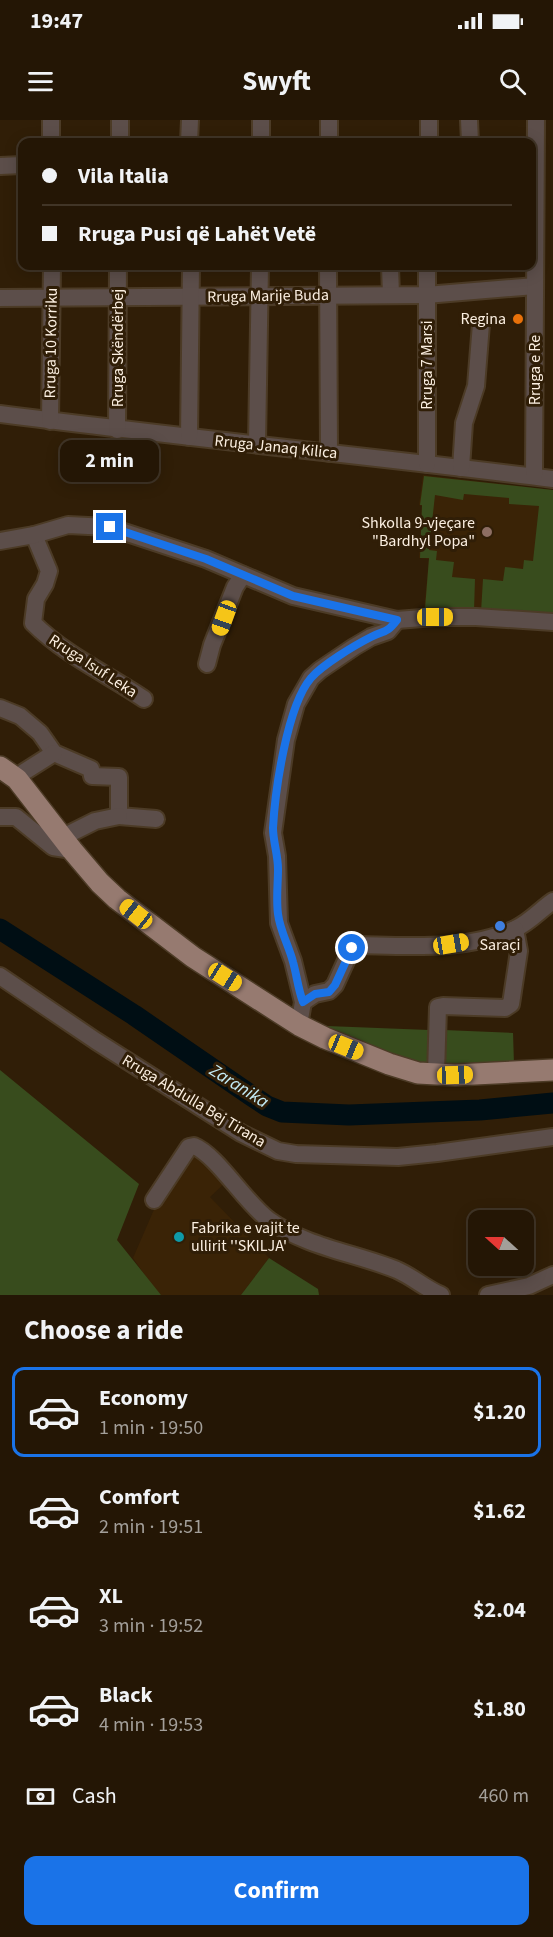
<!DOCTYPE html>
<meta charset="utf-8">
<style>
:root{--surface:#241605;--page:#302313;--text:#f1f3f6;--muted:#a39f9a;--line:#413527;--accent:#1a73e8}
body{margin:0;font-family:"Source Sans 3",sans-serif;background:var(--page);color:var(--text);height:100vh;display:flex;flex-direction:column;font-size:22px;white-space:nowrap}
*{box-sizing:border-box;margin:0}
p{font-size:20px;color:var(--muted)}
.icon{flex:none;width:33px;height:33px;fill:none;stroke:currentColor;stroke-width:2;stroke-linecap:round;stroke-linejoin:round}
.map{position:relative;height:1175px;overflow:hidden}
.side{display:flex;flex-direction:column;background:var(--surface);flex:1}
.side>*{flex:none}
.hud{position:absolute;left:18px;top:18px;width:518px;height:132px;border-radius:12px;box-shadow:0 3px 15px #0003,0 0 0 2px var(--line);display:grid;align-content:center;height:132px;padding:0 24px;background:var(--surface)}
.needle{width:39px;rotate:291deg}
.tools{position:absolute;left:468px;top:1090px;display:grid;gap:12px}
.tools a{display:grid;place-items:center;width:66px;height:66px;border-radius:12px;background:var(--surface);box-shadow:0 3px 15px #0003,0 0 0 2px var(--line);font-size:30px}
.end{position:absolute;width:27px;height:27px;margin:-14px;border:8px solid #1a73e8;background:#fff;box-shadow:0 0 0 3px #fff}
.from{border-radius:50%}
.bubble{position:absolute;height:42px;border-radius:12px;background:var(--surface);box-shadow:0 3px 15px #0003,0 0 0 2px var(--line);font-size:20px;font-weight:700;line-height:42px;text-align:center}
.car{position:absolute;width:18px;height:36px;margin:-18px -9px;border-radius:8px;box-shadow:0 0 4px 2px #0007;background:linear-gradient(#f5c518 24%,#345 0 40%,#f5c518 0 76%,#345 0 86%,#f5c518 0)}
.hud b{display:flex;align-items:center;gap:21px;height:57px;font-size:22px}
.hud b+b{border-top:2px solid var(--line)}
.hud i{width:15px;height:15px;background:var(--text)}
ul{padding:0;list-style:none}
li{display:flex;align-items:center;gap:18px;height:90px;margin:0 12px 9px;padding:0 12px;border:3px solid transparent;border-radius:12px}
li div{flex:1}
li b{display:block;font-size:22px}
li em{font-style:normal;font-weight:700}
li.active{border-color:var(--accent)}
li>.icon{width:54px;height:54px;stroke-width:1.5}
h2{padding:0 24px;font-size:27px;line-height:72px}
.pay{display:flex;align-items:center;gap:15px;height:66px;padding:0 24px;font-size:22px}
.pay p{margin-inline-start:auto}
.primary-button{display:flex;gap:12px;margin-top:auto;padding:12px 24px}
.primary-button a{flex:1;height:69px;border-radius:12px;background:var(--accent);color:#fff;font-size:24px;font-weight:700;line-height:69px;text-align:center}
.status{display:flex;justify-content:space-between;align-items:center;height:42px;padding:0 30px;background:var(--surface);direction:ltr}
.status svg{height:16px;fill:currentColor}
header{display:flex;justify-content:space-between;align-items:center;height:78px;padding:0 24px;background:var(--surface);font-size:27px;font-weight:700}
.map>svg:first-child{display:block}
.built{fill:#3a2306}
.green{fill:#384c1d}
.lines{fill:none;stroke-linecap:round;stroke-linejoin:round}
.river{stroke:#000e14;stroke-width:21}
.minor-casing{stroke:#4c3b26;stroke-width:20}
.major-casing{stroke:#4c3b26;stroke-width:24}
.minor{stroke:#5c4e4a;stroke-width:16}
.major{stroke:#967a70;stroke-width:21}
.route{stroke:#1a73e8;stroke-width:8}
.food-dot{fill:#e8710a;stroke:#301e07;stroke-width:2}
.education-dot{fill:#8d6e63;stroke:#301e07;stroke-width:2}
.shop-dot{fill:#3f7fe0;stroke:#301e07;stroke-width:2}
.culture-dot{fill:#0f9aa8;stroke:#301e07;stroke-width:2}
.labels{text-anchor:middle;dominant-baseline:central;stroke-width:6;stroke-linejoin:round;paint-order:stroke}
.street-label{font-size:16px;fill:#fbefe1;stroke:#301e07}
.poi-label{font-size:16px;fill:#fbefe1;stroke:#301e07;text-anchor:end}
.water-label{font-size:18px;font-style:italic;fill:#c4ecf7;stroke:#301e07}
</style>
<div class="status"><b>19:47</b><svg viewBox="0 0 49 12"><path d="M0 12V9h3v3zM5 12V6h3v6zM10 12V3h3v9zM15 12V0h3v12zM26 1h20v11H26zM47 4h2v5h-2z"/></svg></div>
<header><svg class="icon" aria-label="menu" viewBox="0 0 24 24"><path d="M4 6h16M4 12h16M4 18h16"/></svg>Swyft<svg class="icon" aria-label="search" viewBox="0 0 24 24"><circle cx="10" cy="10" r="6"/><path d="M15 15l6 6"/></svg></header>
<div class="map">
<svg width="553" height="1175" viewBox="0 0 553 1175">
<rect width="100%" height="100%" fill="#301e07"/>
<g class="built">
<path d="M 423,355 L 553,370 L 553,497 L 424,490 L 429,439 L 419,438 L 422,386 L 419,385 Z"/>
<path d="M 195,1031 L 228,1060 L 210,1077 L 269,1138 L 241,1175 L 161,1175 L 153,1167 L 133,1138 L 156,1085 Z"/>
</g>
<g class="green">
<path d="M 424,356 L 553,370 L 553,496 L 481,492 L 483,459 L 503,461 L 505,447 L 523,449 L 524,440 L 533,441 L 539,386 L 509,384 L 509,378 L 464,374 L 463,380 L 435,375 L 429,430 L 437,431 L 436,440 L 454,442 L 452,457 L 475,459 L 474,491 L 425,489 L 429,438 L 420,438 L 422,385 L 420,385 Z"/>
<path d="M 327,906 L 429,910 L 428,944 L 408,941 L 326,908 Z"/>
<path d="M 444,910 L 513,913 L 514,944 L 444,945 Z"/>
<path d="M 0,950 L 139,1064 L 117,1120 L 161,1175 L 0,1175 Z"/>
<path d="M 269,1138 L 318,1169 L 319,1175 L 241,1175 Z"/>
</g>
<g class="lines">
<path class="river" d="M 0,809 L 134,895 L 252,976 L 267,986 L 282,992 L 349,995 L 480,990 L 553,983"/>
<defs>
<g id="minor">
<path d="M 51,0 L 51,22"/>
<path d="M 261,0 L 261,22"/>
<path d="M 329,0 L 329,22"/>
<path d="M 429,0 L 429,22"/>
<path d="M 469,0 L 470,22"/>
<path d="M 120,22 L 120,0"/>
<path d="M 189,22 L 190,0"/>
<path d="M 0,46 L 22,45"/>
<path d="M 328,146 L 329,333"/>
<path d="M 390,146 L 391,175"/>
<path d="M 0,178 L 426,175 L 535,166"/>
<path d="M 0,294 C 184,318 369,336 553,359"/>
<path d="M 50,301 L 52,146"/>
<path d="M 117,310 L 118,146"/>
<path d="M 189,317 L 191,146"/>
<path d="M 257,323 L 260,146"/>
<path d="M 427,344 L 427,146"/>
<path d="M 461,348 L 464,303 L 476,266 L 481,204"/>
<path d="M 534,356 L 536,0"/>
<path d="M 34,415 L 49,451 L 45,464 L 36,479 L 33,503 C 65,535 107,554 144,579"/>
<path d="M 0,421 L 34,415 L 68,405 L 109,407 L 206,439 L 293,476 L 397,500 L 435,497 L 476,497 L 553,502"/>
<path d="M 207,544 L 212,525 L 235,467 L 243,455"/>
<path d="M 0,588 L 20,596 L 40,613 L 54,633 L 91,649 L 92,656 L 119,657 L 119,696 L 156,699"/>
<path d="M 17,659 L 24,652 L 54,633"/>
<path d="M 0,697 L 16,697 L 53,727 L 72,730"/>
<path d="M 63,717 L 95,701 L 119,696"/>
<path d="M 0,856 L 96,921 L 200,987 L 241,1013 L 278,1031 L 296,1034 L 398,1037 L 437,1033 L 553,1017"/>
<path d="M 303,882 L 315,874 L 329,871 L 335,865 L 350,832 L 358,825 C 409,826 468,831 515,809 C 530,802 540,790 553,781"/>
<path d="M 299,905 L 303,882 L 293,841 L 279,803 L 277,736 L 273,713 L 286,620 L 296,584 L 311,558 L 320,550 L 354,527 L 371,517 L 388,511 L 397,500"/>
<path d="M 436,954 L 438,887 L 443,886 L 505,888 L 511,884 L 519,831 L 515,809"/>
<path d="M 154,1080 L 189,1027 L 194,1026 C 217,1035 246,1084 269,1100 C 306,1127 355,1133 397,1150 C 413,1157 426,1169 441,1175"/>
<path d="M 488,1175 L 529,1166 L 553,1155"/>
</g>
<path id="major" d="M 0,647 L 17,659 L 72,730 L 100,763 L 117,779 L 193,837 L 299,905 L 325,918 L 389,944 L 418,953 L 455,955 L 553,950"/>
</defs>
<use href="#minor" class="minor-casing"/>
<use href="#major" class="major-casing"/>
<use href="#minor" class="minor"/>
<use href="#major" class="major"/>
</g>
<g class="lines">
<path class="route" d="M 110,407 L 206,439 L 293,476 L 397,500 C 386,514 385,510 371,517 C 355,525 322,545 311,558 C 287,586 275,671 273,708 C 273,721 278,735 278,749 C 278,764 276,779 278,794 C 280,811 289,826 293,842 C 297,856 298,869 303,882 L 315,874 L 329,872 L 335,865 L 352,828"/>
</g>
<circle class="food-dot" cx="518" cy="199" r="6"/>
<circle class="education-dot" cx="487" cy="412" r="6"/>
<circle class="shop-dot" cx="500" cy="806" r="6"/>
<circle class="culture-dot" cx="179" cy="1117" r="6"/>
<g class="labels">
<g class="street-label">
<text transform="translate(268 176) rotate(-1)">Rruga Marije Buda</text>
<text transform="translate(51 223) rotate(-89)">Rruga 10 Korriku</text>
<text transform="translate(118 228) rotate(-90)">Rruga Skëndërbej</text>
<text transform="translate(427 245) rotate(-90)">Rruga 7 Marsi</text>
<text transform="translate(535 250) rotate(-90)">Rruga e Re</text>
<text transform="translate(276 327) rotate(6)">Rruga Janaq Kilica</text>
<text transform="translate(93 546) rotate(33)">Rruga Isuf Leka</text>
<text transform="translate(194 981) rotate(31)">Rruga Abdulla Bej Tirana</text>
</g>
<g class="poi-label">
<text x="506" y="199">Regina</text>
<text x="475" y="403">Shkolla 9-vjeçare<tspan x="475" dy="18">"Bardhyl Popa"</tspan></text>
<text x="500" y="825" text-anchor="middle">Saraçi</text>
<text x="191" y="1108" text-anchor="start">Fabrika e vajit te<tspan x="191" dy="18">ullirit ''SKILJA'</tspan></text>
</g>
<g class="water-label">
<text transform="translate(239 966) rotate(32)">Zaranika</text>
</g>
</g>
</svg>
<div class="tools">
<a><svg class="needle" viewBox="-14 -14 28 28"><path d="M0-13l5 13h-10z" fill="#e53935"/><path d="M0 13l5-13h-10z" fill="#a39f9a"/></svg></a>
</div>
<i class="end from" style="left:352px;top:828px"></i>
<i class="end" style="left:110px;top:407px"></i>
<div class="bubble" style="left:60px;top:320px;width:99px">2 min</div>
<i class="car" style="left:435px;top:497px;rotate:90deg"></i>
<i class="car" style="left:224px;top:498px;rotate:200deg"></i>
<i class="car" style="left:136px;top:794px;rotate:308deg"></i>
<i class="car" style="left:451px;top:824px;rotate:80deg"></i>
<i class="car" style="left:225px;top:857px;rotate:122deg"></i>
<i class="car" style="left:346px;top:927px;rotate:112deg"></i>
<i class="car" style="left:455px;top:955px;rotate:88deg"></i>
<div class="hud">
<b><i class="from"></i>Vila Italia</b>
<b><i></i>Rruga Pusi që Lahët Vetë</b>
</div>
</div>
<section class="side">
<h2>Choose a ride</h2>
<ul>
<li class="active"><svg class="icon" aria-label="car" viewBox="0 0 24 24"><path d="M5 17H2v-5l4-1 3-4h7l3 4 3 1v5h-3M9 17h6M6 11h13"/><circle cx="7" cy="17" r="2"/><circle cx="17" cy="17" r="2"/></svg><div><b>Economy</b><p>1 min · 19:50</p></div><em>$1.20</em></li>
<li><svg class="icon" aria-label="car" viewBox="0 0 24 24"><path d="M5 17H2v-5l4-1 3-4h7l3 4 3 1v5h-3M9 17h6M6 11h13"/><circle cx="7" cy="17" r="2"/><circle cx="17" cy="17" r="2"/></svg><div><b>Comfort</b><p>2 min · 19:51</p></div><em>$1.62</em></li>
<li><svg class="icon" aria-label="car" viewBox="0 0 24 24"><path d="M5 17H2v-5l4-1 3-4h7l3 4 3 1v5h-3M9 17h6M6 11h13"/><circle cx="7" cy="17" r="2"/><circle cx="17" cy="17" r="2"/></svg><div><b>XL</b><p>3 min · 19:52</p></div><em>$2.04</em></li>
<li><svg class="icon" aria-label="car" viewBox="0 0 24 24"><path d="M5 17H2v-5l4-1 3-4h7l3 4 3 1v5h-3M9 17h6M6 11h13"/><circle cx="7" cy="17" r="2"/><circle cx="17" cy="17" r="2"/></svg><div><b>Black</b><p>4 min · 19:53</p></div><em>$1.80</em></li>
</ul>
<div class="pay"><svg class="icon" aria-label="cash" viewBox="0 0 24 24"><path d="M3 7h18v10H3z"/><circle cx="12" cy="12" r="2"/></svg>Cash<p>460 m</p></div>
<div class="primary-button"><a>Confirm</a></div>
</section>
